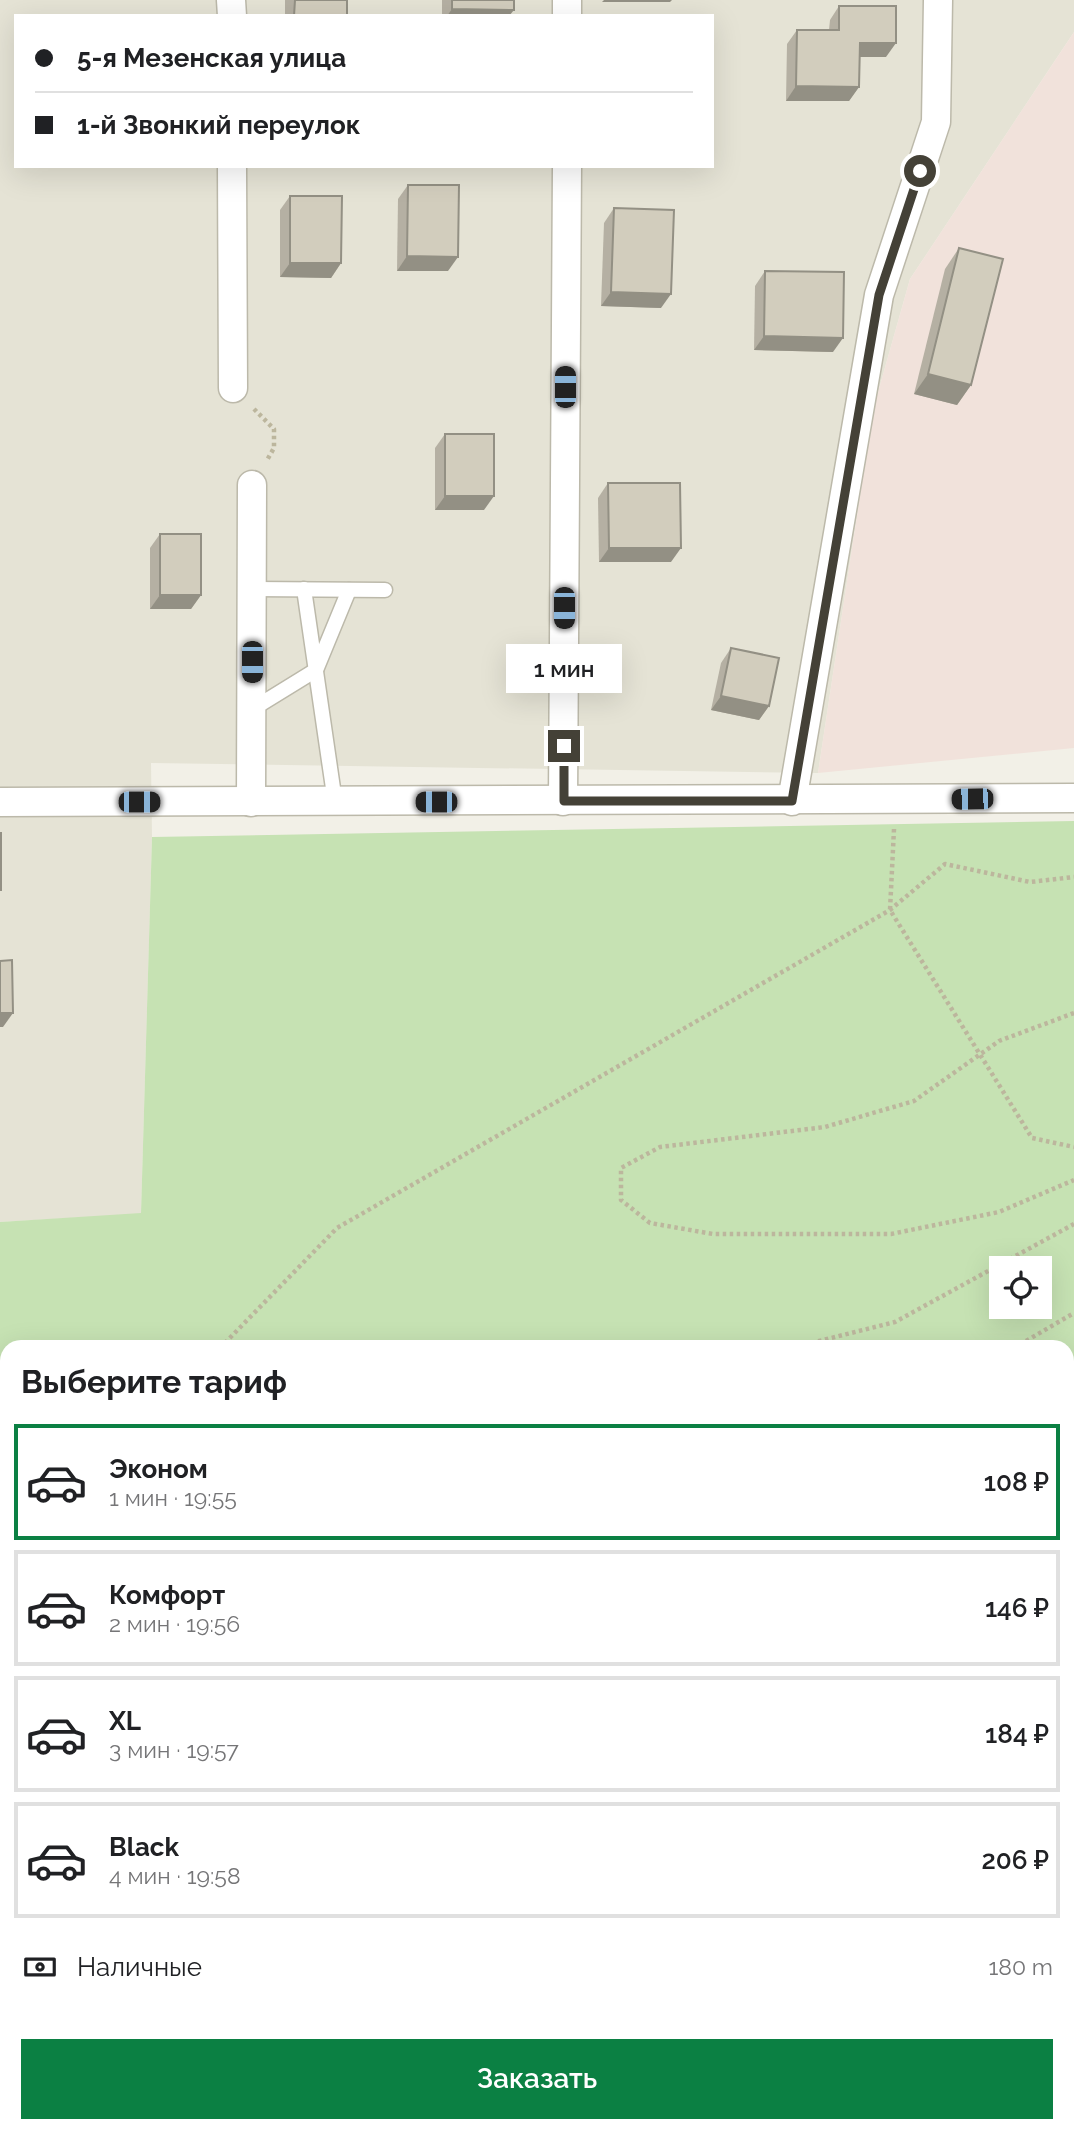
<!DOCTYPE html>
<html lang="ru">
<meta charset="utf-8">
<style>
:root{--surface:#fff;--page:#f2f2f2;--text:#202124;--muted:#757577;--line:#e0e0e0;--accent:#0b8043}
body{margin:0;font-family:Raleway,sans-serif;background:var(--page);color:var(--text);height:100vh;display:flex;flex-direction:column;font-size:26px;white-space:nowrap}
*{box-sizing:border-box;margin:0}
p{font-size:23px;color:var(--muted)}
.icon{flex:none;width:38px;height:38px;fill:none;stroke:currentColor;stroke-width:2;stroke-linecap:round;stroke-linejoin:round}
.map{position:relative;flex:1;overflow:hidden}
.sheet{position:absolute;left:0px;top:1340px;width:1074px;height:793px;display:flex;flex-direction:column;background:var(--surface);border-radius:21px 21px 0 0;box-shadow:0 7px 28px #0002}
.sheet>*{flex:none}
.top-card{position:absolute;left:14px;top:14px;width:700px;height:154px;border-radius:0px;box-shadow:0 7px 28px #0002;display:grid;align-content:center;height:154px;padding:0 21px;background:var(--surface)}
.buttons{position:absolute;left:989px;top:1256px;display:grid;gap:14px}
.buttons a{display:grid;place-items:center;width:63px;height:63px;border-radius:0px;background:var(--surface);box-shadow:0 7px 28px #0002;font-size:35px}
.end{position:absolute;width:32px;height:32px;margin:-16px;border:9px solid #444137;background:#fff;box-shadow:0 0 0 4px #fff}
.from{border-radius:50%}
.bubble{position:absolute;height:49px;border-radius:0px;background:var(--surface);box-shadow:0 7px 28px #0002;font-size:23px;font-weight:600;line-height:49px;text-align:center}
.car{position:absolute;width:21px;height:42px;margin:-21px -10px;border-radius:9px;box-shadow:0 0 5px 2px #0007;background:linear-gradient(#222 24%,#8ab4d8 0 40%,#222 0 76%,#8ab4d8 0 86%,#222 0)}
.top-card b{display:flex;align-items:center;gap:24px;height:66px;font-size:26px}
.top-card b+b{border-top:2px solid var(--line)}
.top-card i{width:18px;height:18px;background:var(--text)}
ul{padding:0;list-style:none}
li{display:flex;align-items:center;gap:21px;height:116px;margin:0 14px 10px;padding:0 7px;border:4px solid var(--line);border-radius:0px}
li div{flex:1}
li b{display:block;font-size:26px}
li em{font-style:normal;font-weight:600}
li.active{border-color:var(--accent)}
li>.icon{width:63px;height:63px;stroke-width:1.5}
h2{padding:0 21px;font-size:32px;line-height:84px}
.pay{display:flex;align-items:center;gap:18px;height:77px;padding:0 21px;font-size:26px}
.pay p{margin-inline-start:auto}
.cta{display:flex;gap:14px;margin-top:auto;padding:14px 21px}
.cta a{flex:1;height:80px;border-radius:0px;background:var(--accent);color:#fff;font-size:28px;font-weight:600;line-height:80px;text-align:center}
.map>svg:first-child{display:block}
.residential{fill:#e5e3d5;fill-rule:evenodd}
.medical{fill:#f1e2db}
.green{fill:#c6e2b3;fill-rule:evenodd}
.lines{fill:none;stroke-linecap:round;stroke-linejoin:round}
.service-casing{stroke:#bcb9aa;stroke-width:17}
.minor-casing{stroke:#bcb9aa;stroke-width:31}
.path{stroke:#bcb69d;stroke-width:4.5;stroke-dasharray:3.5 3.5;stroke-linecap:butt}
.service{stroke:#fff;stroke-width:14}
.minor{stroke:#fff;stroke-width:28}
.wall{fill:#b5b0a3}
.shaded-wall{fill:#939084}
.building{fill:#d2cdbd;stroke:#939084;stroke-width:2}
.route{stroke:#444137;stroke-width:9}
</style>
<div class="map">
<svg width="1074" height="2132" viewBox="0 0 1074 2132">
<rect width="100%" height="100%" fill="#f2f0e7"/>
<path class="residential" d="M 0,0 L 1074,0 L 1074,32 L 910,279 L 873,410 L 818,773 L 151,763 L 152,837 L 141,1214 L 0,1222 ZM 16,16 L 712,16 L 712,166 L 16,166 Z"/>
<path class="medical" d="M 1074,32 L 1074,748 L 818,773 L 873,410 L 910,279 Z"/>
<path class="green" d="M 1074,821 L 1074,2088 L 1068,2087 L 1068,1348 L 7,1348 L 7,2126 L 996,2126 L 995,2132 L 0,2132 L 0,1222 L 141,1213 L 152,837 ZM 1001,1269 L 1040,1269 L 1040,1307 L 1001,1307 Z"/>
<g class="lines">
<defs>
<g id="service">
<path d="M 252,589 L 385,590"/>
<path d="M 304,589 L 335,802"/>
<path d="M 251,710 L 316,670 L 349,590"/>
</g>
<g id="minor">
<path d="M 231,0 L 232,16"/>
<path d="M 567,16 L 567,0"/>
<path d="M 232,166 L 233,388"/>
<path d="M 563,801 L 567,166"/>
<path d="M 792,801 L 879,295 L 936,122 L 938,0"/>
<path d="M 0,802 L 1074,798"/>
<path d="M 251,802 L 252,485"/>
</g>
</defs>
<use href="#service" class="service-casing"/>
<use href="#minor" class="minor-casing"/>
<g class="path">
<path d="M 254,409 L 274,429 L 274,448 L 267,460"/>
<path d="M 894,829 L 890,910 L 1032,1138 L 1074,1147"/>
<path d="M 1074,1013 L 999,1041 L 914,1101 L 825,1127 L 660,1147 L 621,1168 L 621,1200 L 650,1223 L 713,1234 L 891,1234 L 999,1212 L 1074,1180"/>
<path d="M 220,1348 L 337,1228 L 890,910 L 945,864 L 1030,882 L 1074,877"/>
<path d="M 791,1348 L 895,1322 L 1074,1224"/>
<path d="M 1014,1348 L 1074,1313"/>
<path d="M 1068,1506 L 1074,1500"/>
<path d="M 0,1590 L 7,1587"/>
<path d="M 0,1804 L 7,1787"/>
<path d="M 1068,1982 L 1074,1974"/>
<path d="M 0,2119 L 7,2119"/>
<path d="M 581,2126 L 582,2132"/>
<path d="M 481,2132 L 486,2126"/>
<path d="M 541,2132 L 543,2126"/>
<path d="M 962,2132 L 965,2126"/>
</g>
<use href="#service" class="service"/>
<use href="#minor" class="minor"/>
</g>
<g class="wall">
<rect x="285" y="0" width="62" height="16"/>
<path d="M 442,0 L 514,0 L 509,16 L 442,16 Z"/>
<path d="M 839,6 L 886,57 L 859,57 L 859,87 L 849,101 L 786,101 L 787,44 L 797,30 L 829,30 L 830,20 Z"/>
<path d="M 408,185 L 448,271 L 397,271 L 398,199 Z"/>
<path d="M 290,196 L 341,263 L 331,278 L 280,277 L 280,210 Z"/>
<path d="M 614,208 L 661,308 L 601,306 L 604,223 Z"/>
<path d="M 959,248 L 971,385 L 957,405 L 914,394 L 945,269 Z"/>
<path d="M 765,271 L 833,352 L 754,350 L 755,286 Z"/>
<path d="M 445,434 L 484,510 L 435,510 L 435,448 Z"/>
<path d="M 608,483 L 671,562 L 599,562 L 598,498 Z"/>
<path d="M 160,534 L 201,595 L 191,609 L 150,609 L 150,548 Z"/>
<path d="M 731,648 L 769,706 L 759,720 L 711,710 L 721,663 Z"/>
</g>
<g class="shaded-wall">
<path d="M 604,0 L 672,0 L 670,2 L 602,2 Z"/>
<path d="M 452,9 L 514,10 L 509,16 L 447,16 Z"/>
<path d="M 860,43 L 896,43 L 886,57 L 850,57 Z"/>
<path d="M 796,86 L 859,87 L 849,101 L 786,101 Z"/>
<path d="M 407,256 L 458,257 L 448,271 L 397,271 Z"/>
<path d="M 290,263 L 341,263 L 331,278 L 280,277 Z"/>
<path d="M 611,292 L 671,294 L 661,308 L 601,306 Z"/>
<path d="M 764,336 L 843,338 L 833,352 L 754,350 Z"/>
<path d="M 928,374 L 971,385 L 957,405 L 914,394 Z"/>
<path d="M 445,496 L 494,496 L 484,510 L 435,510 Z"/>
<path d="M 609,548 L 681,548 L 671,562 L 599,562 Z"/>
<path d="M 160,595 L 201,595 L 191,609 L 150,609 Z"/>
<path d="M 721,696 L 769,706 L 759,720 L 711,710 Z"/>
<path d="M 0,1013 L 13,1013 L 3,1027 L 0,1027 Z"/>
</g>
<g class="building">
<path d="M 295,0 L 347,0 L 347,16 L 294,16 Z"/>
<path d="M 452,0 L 514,0 L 514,10 L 452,9 Z"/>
<path d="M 839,6 L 896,6 L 896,43 L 860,43 L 859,87 L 796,86 L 797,30 L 839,30 Z"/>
<path d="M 408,185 L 459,185 L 458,257 L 407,256 Z"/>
<path d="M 290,196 L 342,196 L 341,263 L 290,263 Z"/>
<path d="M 614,208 L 674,210 L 671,294 L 611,292 Z"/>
<path d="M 959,248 L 1003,259 L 971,385 L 928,374 Z"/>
<path d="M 765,271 L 844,272 L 843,338 L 764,336 Z"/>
<rect x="445" y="434" width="49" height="62"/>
<path d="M 608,483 L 680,483 L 681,548 L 609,548 Z"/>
<rect x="160" y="534" width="41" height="61"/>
<path d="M 731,648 L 779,658 L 769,706 L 721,696 Z"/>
<rect x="0" y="833" width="1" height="57"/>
<path d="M 12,960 L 13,1013 L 0,1013 L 0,961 Z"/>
</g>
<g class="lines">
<path class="route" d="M 564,746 L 564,801 L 792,801 L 879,295 L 920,171"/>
</g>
</svg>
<div class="buttons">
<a><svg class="icon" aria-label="locate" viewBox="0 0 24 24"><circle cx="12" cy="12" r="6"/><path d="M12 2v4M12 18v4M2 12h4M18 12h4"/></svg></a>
</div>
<i class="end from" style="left:920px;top:171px"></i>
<i class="end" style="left:564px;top:746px"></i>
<div class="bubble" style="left:506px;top:644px;width:116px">1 мин</div>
<i class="car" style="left:565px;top:387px;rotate:0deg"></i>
<i class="car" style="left:564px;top:608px;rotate:180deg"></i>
<i class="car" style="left:252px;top:662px;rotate:180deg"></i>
<i class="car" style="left:972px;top:799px;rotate:269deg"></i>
<i class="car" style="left:139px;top:802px;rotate:90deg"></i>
<i class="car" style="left:436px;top:802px;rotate:270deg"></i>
<div class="top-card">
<b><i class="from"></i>5-я Мезенская улица</b>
<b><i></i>1-й Звонкий переулок</b>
</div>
<section class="sheet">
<h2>Выберите тариф</h2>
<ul>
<li class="active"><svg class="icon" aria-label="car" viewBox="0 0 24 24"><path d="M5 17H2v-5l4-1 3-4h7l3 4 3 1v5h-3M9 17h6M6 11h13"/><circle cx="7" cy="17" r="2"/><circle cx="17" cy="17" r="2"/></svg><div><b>Эконом</b><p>1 мин · 19:55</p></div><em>108 ₽</em></li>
<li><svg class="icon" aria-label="car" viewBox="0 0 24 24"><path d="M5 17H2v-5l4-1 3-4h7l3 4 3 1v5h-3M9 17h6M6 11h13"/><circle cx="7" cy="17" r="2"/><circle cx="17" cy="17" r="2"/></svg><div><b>Комфорт</b><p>2 мин · 19:56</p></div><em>146 ₽</em></li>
<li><svg class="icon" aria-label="car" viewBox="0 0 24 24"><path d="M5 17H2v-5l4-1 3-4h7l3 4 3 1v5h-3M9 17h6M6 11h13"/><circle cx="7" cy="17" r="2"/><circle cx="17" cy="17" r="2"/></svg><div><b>XL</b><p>3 мин · 19:57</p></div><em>184 ₽</em></li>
<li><svg class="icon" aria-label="car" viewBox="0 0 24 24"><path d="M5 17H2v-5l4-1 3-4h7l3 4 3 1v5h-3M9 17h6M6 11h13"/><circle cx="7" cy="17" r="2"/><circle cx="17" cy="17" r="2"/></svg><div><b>Black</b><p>4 мин · 19:58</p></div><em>206 ₽</em></li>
</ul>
<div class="pay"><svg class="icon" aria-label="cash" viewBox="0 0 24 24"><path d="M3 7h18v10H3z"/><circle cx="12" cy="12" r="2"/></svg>Наличные<p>180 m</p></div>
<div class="cta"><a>Заказать</a></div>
</section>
</div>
